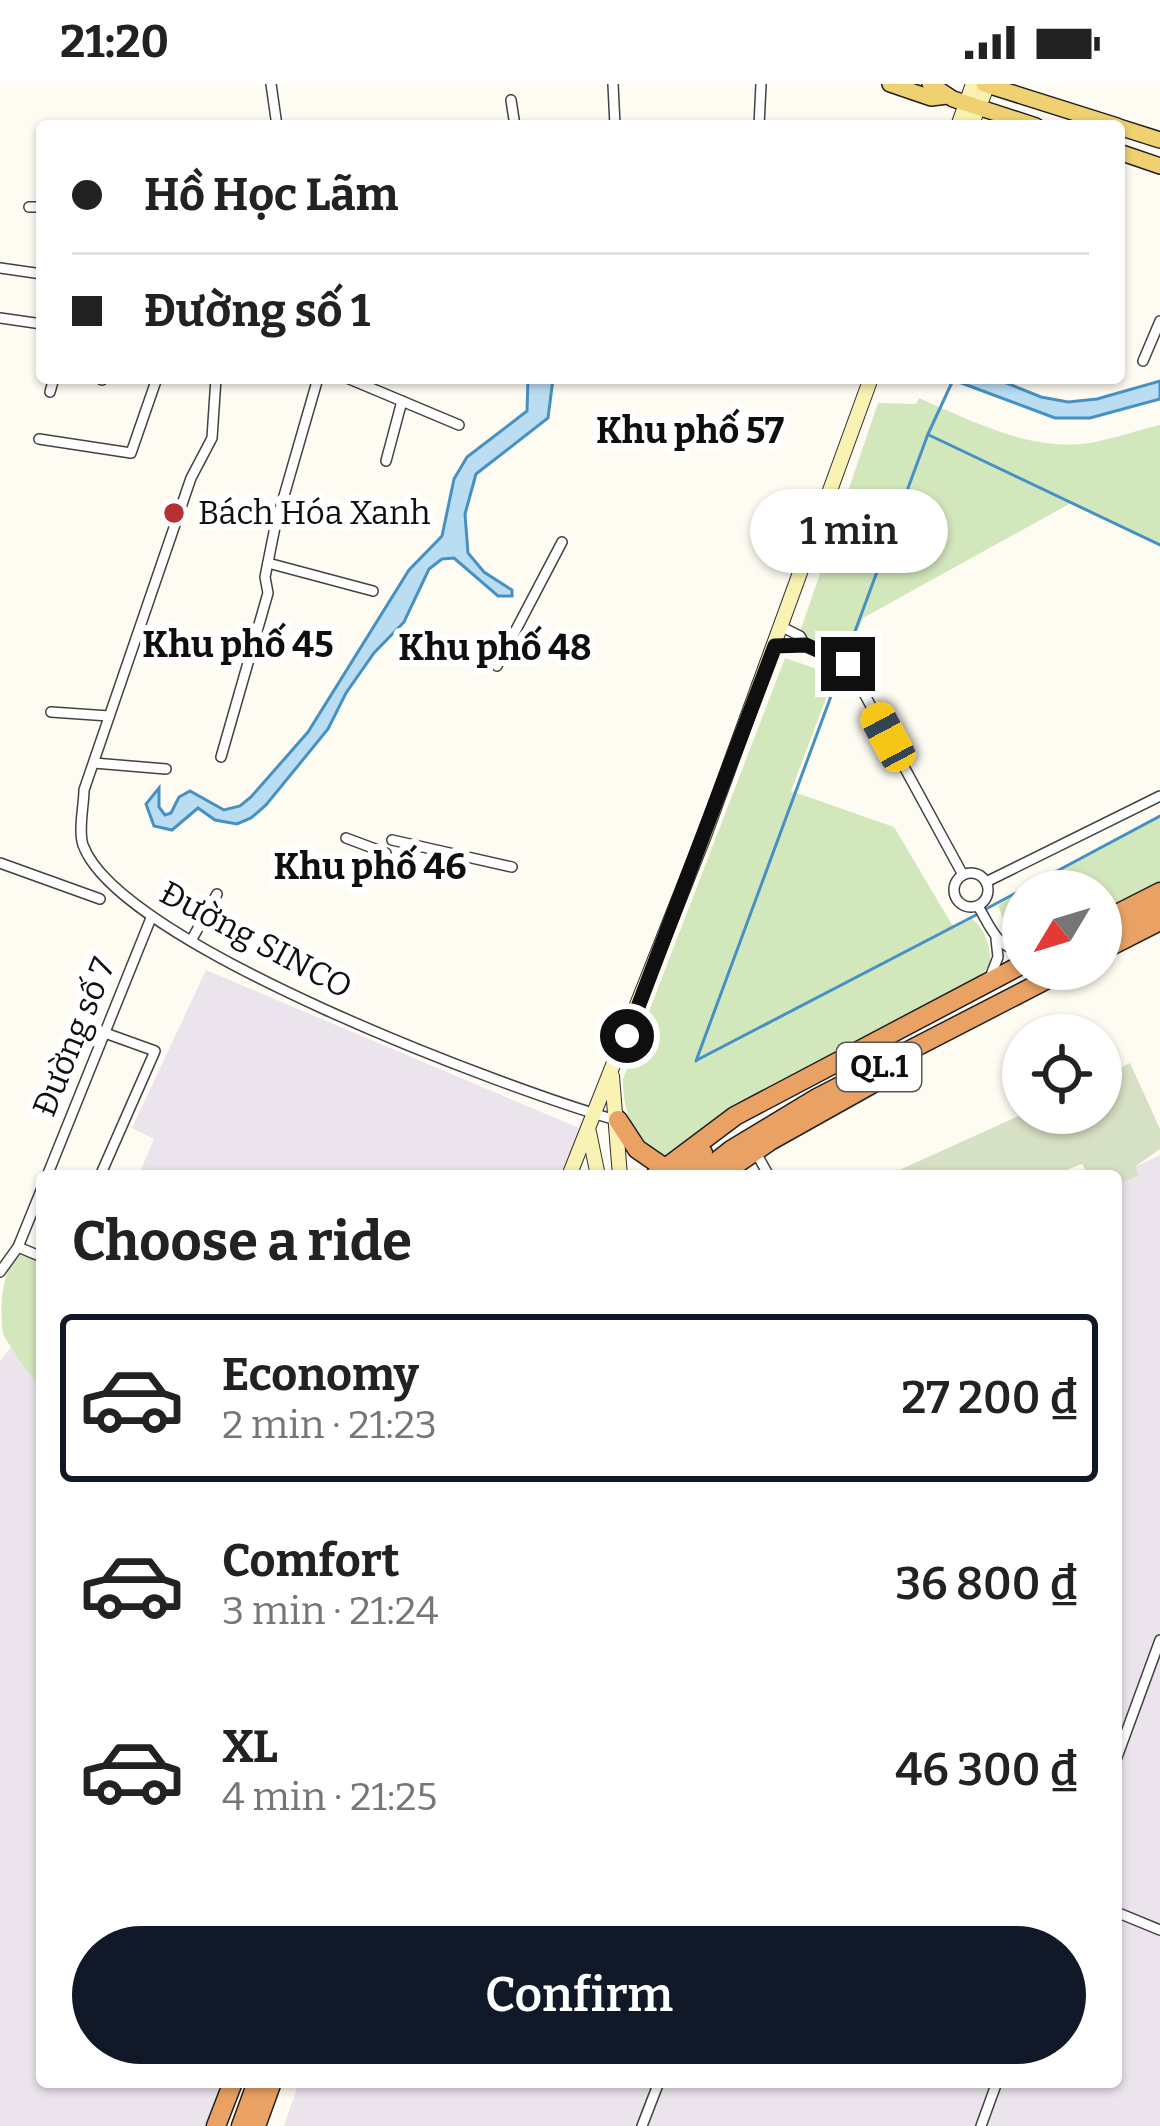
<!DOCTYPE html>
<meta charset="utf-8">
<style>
:root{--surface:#fff;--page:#f6f6f6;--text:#222;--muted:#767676;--line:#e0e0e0;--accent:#111827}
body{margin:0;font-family:Bitter,serif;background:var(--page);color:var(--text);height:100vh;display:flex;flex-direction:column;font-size:45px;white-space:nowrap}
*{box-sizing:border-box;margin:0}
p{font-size:39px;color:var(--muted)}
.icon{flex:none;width:66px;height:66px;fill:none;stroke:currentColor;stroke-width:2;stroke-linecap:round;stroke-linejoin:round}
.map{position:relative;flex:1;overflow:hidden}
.side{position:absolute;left:36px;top:1086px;width:1086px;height:918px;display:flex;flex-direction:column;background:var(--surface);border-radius:12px;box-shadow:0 3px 9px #0004}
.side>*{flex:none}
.hud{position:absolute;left:36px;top:36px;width:1089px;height:264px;border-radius:12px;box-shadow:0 3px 9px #0004;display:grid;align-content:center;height:264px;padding:0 36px;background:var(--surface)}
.needle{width:78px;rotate:232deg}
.fabs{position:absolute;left:1002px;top:786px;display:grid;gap:24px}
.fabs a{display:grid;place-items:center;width:120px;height:120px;border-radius:50%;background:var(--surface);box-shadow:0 3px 9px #0004;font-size:60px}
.end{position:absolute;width:54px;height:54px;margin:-27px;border:15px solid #0f0f0f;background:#fff;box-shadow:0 0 0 6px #fff}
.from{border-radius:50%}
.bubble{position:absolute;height:84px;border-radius:42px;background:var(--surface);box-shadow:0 3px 9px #0004;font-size:39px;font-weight:600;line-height:84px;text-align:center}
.car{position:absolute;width:36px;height:72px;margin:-36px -18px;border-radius:15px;box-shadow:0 0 9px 3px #0007;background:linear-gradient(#f5c518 24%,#345 0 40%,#f5c518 0 76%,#345 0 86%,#f5c518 0)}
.hud b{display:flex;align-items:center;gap:42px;height:114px;font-size:45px}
.hud b+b{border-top:3px solid var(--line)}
.hud i{width:30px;height:30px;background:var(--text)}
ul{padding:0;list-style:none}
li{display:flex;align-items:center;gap:36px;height:168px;margin:0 24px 18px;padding:0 12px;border:6px solid transparent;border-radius:12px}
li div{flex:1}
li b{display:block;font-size:45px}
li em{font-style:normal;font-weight:600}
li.on{border-color:var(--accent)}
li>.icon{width:108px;height:108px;stroke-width:1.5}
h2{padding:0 36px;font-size:54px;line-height:144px}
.button{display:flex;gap:24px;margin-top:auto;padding:24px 36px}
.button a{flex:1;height:138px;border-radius:72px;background:var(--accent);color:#fff;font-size:48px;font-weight:600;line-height:138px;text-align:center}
.status{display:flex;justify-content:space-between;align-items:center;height:84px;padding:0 60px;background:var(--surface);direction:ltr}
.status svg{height:33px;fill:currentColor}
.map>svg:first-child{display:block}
.industrial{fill:#ece4ed}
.green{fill:#d3e7bd}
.cemetery{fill:#d6e0c4}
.water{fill:#baddf2;stroke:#4691c4;stroke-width:3}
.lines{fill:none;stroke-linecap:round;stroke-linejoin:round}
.stream{stroke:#4691c4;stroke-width:3}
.street-casing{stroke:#424242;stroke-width:12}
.secondary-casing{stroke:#313131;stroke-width:16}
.primary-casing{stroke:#202020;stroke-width:18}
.highway-casing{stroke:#202020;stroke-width:21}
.street{stroke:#fff;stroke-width:9}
.secondary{stroke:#f9f2b2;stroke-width:14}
.primary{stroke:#efd171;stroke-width:15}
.highway{stroke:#eaa264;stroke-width:18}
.route{stroke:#0f0f0f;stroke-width:15}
.poi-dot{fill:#b63035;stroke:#fff;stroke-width:4.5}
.labels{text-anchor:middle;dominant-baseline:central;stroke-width:12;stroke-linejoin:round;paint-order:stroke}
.shield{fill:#fff;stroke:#575757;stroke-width:3}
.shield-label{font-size:30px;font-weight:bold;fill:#0f0f0f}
.poi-label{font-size:33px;fill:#0f0f0f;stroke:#fff;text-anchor:start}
.street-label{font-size:33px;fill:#0f0f0f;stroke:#fff}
.neighbourhood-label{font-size:36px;font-weight:bold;fill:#0f0f0f;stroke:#fff}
</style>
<div class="status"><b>21:20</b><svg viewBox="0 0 49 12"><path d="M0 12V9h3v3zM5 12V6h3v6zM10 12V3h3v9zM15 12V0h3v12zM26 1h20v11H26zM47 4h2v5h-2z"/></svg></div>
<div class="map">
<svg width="1160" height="2042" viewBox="0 0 1160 2042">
<rect width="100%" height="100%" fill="#fefcf2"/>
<g class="industrial">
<path d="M 206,886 L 579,1044 L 562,1092 L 138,1092 L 154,1055 L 132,1044 Z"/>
<path d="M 1160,1071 L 1160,2042 L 284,2042 L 299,1998 L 1116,1998 L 1116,1092 Z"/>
<path d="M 42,1225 L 42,1998 L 225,1998 L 209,2042 L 0,2042 L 0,1277 Z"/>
</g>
<g class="green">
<path d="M 919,314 C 973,337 1033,370 1095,358 C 1116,354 1138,346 1160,341 L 1160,462 L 1071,419 L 863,534 L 849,569 L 839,572 L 806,559 L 800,548 L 878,319 L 916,320 Z"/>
<path d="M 785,574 L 835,591 L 791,707 L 894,743 L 954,844 L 972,835 C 986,845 990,864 991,880 L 970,903 L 732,1023 L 662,1074 C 634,1061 622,1023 623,995 Z"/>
<path d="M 1160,732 L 1160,799 L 1101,826 L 1101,807 L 1023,807 Z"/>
<path d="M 1023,807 L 1023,860 L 1015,864 L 1002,856 L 1004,837 L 998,821 Z"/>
<path d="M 21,1171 L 42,1178 L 42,1307 C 29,1289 14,1270 3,1250 C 0,1227 0,1183 21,1171 Z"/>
</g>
<path class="cemetery" d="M 1130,979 L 1160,1045 L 1160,1065 L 1136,1082 L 1138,1092 L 1116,1101 L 1116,1092 L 1089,1092 L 1082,1080 L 1051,1092 L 886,1092 L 1025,1029 L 1101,1029 L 1101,993 Z"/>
<g class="water">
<path d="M 528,294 L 553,295 L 548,334 L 476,390 L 465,430 L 468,469 L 484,488 L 512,506 L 512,512 L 498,512 L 454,474 L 442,475 L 429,485 L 404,538 L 374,569 L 346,609 L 328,645 L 266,721 L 251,734 L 237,740 L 215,736 L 198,724 L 172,746 L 154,742 L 146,720 L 159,704 L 159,723 L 165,731 L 171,729 L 179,713 L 190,707 L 224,726 L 240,722 L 251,713 L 308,648 L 409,486 L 442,452 L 454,395 L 467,373 L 527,327 Z"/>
<path d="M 948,294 L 994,294 L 1041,313 L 1068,318 L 1097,315 L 1160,297 L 1160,315 L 1090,334 L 1055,334 Z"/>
</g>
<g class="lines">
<g class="stream">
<path d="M 929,351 L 1160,461"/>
<path d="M 984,826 L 1160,732"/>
<path d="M 697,976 L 976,831"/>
<path d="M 696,977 L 928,350 L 954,294"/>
</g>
<defs>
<g id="street">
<path d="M 271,0 L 277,42"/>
<path d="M 613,0 L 615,42"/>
<path d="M 511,16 L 515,42"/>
<path d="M 759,42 L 761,0"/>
<path d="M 29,123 L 42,123"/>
<path d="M 0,184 L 42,190"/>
<path d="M 0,234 L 42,240"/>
<path d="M 1143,277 L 1160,237"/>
<path d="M 216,294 L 212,354 L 191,394 L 84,706 C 84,721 78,746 83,761 C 119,861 510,1006 616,1036"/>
<path d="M 347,294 L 459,341"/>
<path d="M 102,296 L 102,294"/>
<path d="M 50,308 L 54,294"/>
<path d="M 39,355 L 131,369 L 157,294"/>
<path d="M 386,377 L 402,317"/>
<path d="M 268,479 L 373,507"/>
<path d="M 782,543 L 800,552 L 805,561 L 848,580 L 963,791"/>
<path d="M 775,562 L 805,561"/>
<path d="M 497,582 L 562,458"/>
<path d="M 51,628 L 109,632"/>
<path d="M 221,673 L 268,509 L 265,493 L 275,443 L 318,294"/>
<path d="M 94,679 L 166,685"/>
<path d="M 346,754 L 386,769"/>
<path d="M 392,756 L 512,783"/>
<path d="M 0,779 L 100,815"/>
<circle cx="971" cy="806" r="17"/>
<path d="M 986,798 L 1160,712"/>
<path d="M 978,822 C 990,842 997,865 1023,867"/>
<path d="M 192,855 L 217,810"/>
<path d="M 989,896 L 998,873 L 996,855"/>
<path d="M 755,1067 L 769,1092"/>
<path d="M 47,1092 L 151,834"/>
<path d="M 100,1092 L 155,967 L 105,949"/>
<path d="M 18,1163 L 42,1173"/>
<path d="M 0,1188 L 18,1163 L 42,1104"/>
<path d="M 1116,1676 L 1160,1556"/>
<path d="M 1116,1828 L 1160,1846"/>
<path d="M 642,2042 L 659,1998"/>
<path d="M 981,2042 L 997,1998"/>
</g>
<g id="secondary">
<path d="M 958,42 L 973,0"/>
<path d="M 971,42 L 988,0"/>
<path d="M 612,992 L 620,1092"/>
<path d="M 589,1048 L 598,1092"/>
<path d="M 569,1092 L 704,752 L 871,294"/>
</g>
<g id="primary">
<path d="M 890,0 L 931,14 L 947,12"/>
<path d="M 930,0 L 953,15 L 1036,42"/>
<path d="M 984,0 L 1117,42"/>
<path d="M 1119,43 L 1160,56"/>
<path d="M 1119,68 L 1160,82"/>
</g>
<g id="highway">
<path d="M 1101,838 L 1160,808"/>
<path d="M 1101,852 L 1160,822"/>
<path d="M 1101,867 L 1160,837"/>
<path d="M 618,1036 L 637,1065 L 669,1087"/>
<path d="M 655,1092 L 735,1032 L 1023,880"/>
<path d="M 673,1092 L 703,1069"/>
<path d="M 698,1092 L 731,1066 L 817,1014 L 1067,885"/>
<path d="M 719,1092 L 770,1057 L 895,987"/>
<path d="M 216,2042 L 233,1998"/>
<path d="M 241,2042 L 257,1998"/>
<path d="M 256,2042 L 272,1998"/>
</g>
</defs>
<use href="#street" class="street-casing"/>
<use href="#secondary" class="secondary-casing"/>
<use href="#primary" class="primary-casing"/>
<use href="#highway" class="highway-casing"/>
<use href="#street" class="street"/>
<use href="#secondary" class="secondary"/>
<use href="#primary" class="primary"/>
<use href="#highway" class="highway"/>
</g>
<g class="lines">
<path class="route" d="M 627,952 L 775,562 L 806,561 L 848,580"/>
</g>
<circle class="poi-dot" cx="174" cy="429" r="12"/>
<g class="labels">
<rect class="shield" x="837" y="959" width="84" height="48" rx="9"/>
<g class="shield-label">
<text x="879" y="983">QL.1</text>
</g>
<g class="poi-label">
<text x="198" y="429">Bách Hóa Xanh</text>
</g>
<g class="street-label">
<text transform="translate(256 856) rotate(28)">Đường SINCO</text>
<text transform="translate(74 953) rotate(-68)">Đường số 7</text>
</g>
<g class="neighbourhood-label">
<text x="690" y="347">Khu phố 57</text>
<text x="238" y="561">Khu phố 45</text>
<text x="495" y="564">Khu phố 48</text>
<text x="370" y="783">Khu phố 46</text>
</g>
</g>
</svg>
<div class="fabs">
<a><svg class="needle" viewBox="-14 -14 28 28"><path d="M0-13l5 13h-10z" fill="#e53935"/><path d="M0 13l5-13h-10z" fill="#767676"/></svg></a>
<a><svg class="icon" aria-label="locate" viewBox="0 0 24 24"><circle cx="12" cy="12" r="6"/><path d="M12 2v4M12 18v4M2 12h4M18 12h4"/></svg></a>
</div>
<i class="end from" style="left:627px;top:952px"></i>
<i class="end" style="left:848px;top:580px"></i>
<div class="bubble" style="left:750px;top:405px;width:198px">1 min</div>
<i class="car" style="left:888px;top:653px;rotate:332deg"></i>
<div class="hud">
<b><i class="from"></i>Hồ Học Lãm</b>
<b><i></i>Đường số 1</b>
</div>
<section class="side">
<h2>Choose a ride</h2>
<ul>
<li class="on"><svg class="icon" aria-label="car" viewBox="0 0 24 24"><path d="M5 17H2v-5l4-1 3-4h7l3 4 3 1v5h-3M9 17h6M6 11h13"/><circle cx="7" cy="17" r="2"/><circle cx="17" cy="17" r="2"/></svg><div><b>Economy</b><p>2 min · 21:23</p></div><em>27 200 ₫</em></li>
<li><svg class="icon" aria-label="car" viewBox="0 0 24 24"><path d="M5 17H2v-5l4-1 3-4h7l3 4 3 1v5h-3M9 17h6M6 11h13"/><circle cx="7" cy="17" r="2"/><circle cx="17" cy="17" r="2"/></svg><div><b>Comfort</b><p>3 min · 21:24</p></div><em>36 800 ₫</em></li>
<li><svg class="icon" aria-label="car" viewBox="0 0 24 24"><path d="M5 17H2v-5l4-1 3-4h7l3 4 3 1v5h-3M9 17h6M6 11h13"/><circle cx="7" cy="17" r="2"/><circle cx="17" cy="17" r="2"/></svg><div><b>XL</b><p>4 min · 21:25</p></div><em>46 300 ₫</em></li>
</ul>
<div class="button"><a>Confirm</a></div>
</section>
</div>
